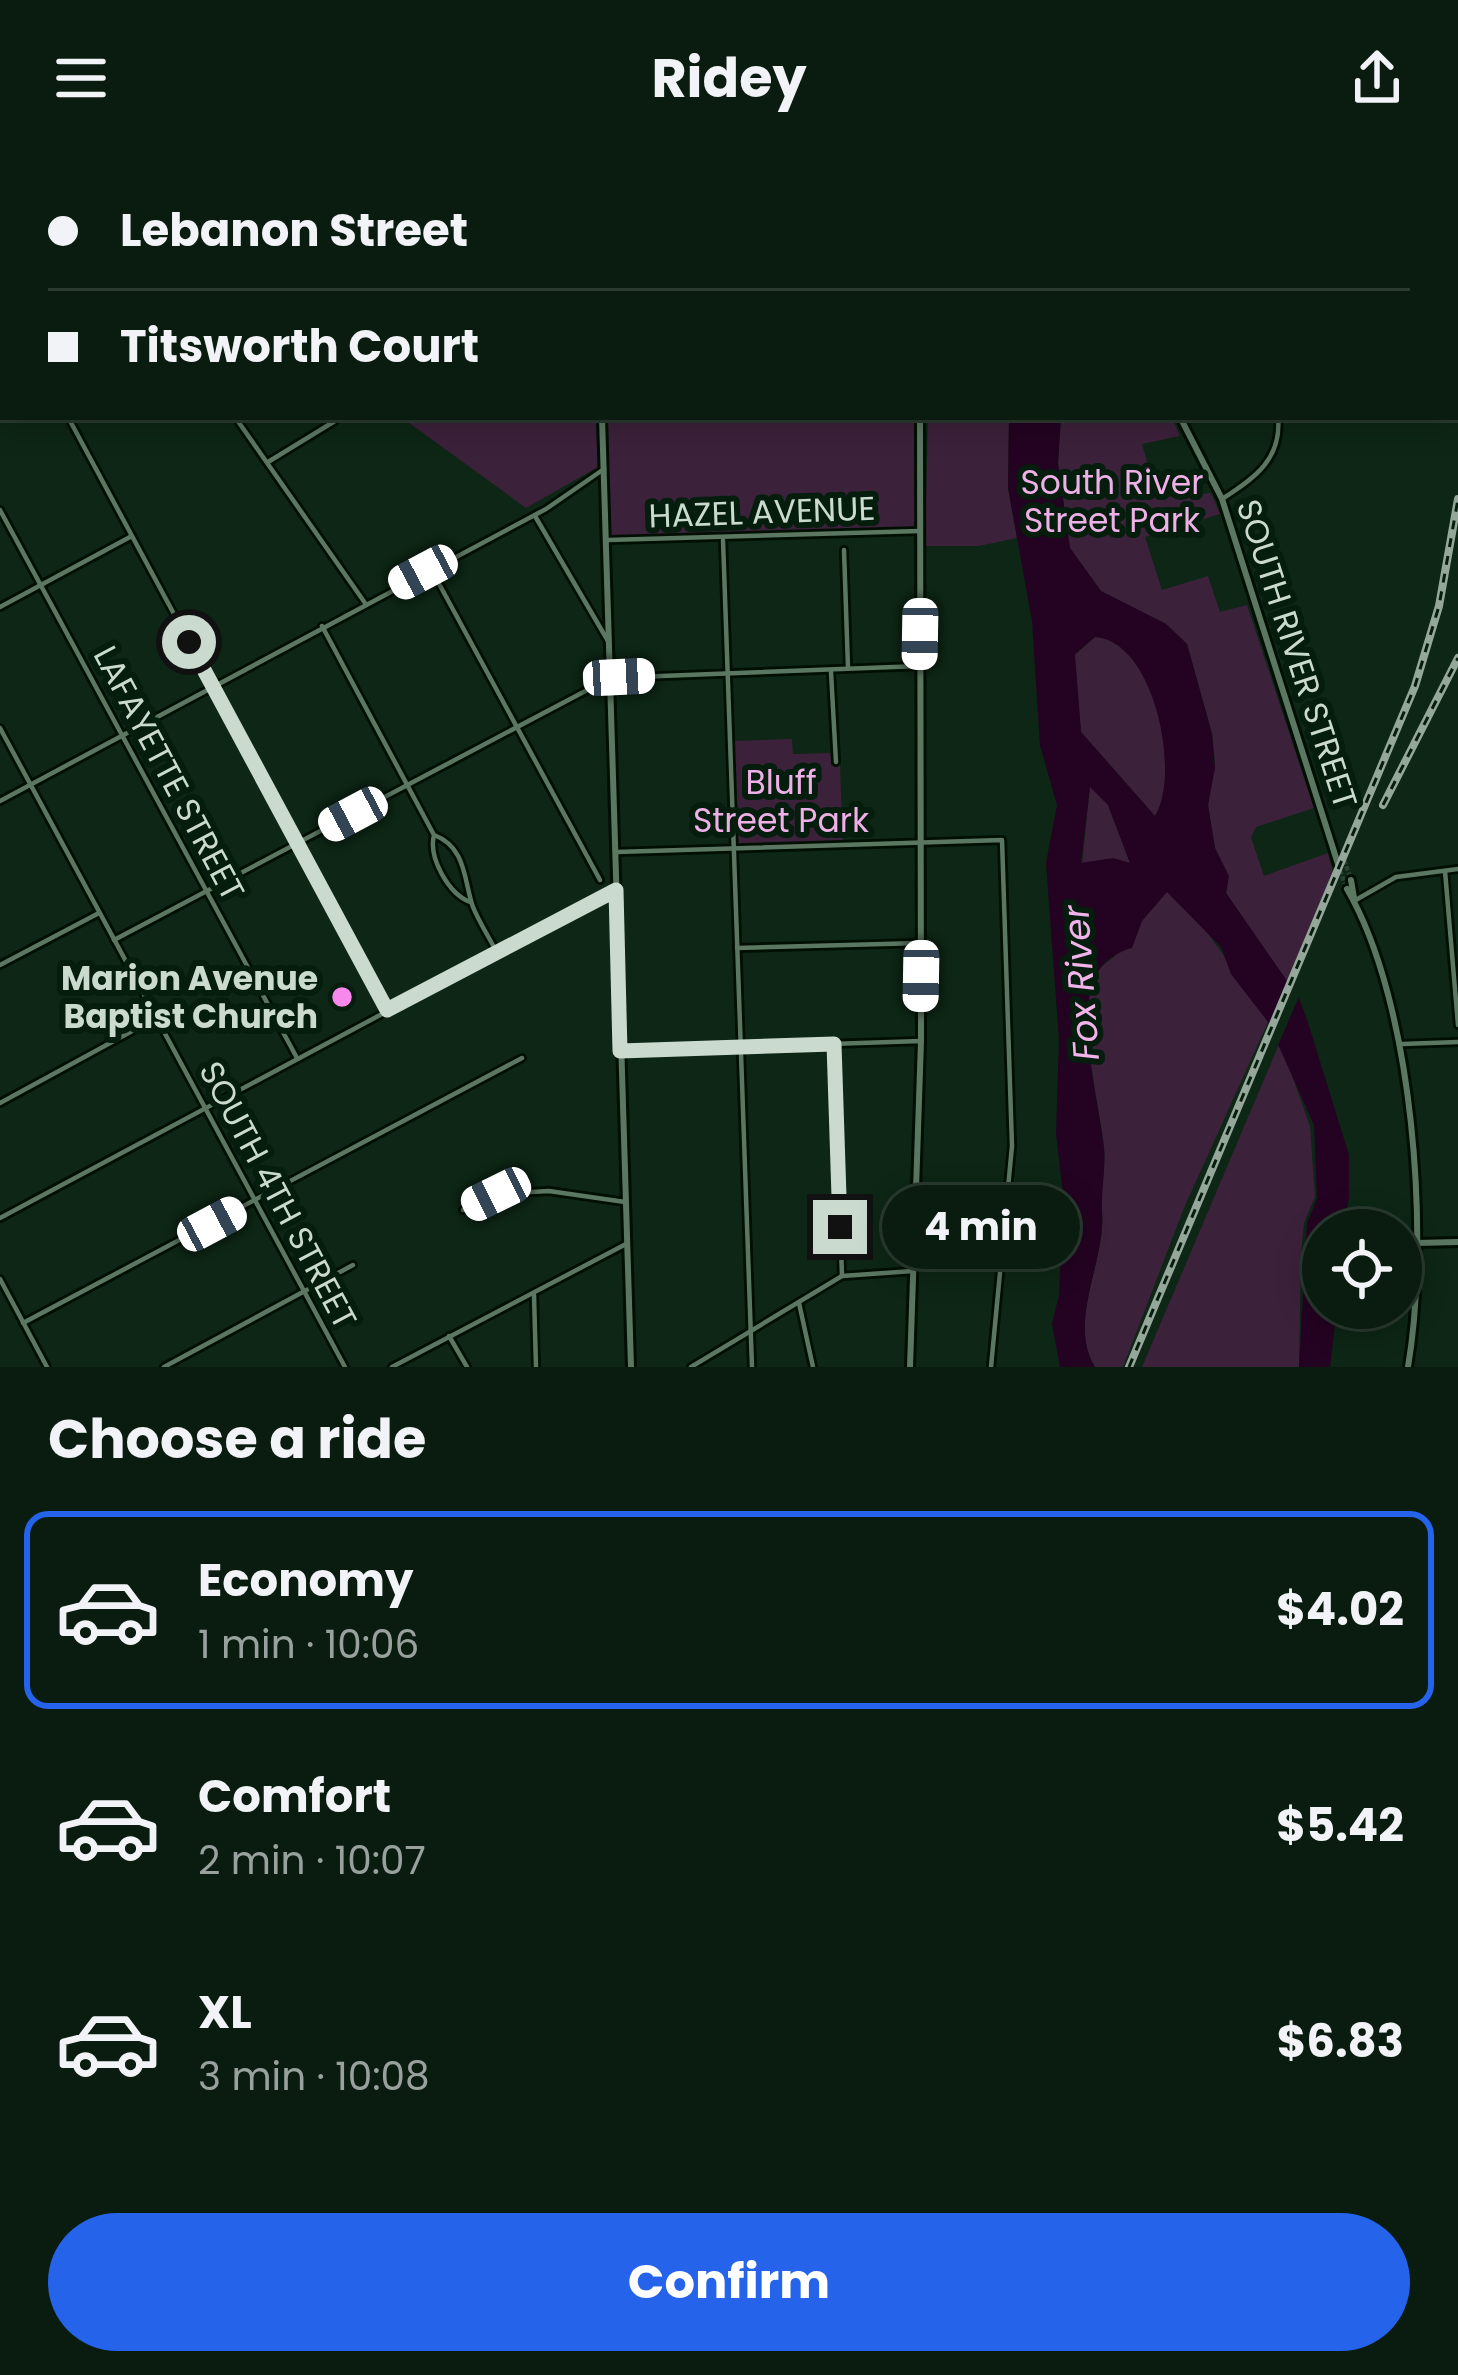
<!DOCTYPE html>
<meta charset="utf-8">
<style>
:root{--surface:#0a1c10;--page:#18291e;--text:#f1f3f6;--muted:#99a19f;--line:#2a3a30;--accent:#2563eb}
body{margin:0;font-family:Poppins,sans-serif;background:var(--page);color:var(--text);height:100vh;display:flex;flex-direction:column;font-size:45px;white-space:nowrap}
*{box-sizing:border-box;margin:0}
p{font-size:39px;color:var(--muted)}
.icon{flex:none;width:66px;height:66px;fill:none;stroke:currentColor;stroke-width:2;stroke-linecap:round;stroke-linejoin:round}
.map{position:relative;height:1211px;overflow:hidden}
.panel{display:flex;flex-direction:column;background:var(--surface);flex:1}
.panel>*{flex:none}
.guide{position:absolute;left:0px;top:0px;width:1458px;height:264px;box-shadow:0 6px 30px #0003,0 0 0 3px var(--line);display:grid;align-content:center;height:264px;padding:0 48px;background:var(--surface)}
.buttons{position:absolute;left:1302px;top:1053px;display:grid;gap:24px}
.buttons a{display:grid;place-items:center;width:120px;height:120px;border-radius:50%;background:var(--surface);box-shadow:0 6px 30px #0003,0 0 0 3px var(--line);font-size:60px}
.end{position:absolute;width:54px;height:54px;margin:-27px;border:15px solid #cbdace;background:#111;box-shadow:0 0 0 6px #111}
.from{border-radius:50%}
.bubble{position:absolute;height:84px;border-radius:42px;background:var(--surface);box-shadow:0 6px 30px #0003,0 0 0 3px var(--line);font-size:39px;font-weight:700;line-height:84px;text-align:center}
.car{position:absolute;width:36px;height:72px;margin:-36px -18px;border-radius:15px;box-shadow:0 0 9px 3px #0007;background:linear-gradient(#fff 24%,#345 0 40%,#fff 0 76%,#345 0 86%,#fff 0)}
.guide b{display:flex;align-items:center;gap:42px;height:114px;font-size:45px}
.guide b+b{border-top:3px solid var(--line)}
.guide i{width:30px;height:30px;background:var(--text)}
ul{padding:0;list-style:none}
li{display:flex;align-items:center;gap:36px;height:198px;margin:0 24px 18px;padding:0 24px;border:6px solid transparent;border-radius:24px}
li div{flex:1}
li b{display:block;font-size:45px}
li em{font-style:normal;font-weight:700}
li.active{border-color:var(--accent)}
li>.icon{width:108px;height:108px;stroke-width:1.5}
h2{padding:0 48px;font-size:54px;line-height:144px}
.primary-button{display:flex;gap:24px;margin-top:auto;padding:24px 48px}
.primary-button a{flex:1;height:138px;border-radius:72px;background:var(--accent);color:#fff;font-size:48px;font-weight:700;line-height:138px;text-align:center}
header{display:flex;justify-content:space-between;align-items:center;height:156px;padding:0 48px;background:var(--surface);font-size:54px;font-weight:700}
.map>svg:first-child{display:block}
.green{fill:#3c213a}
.water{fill:#230321;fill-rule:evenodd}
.pier{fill:#0d2615}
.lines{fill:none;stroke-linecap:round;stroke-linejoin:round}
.minor-tunnel{stroke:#2a4131;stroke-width:4.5;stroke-dasharray:4.5 2;stroke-linecap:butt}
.minor-casing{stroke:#000f02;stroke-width:10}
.tertiary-casing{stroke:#000f02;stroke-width:12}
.minor{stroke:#5b7762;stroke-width:4.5}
.tertiary{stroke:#5b7762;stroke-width:6}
.rail-casing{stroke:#95a79a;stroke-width:8}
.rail{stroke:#041d0c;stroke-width:3;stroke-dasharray:9;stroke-linecap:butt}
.route{stroke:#cbdace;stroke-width:15}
.poi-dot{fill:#f788ec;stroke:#041d0c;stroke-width:4.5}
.labels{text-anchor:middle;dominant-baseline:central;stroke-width:12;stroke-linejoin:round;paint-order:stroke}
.park-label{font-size:33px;fill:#efb0e7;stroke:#041d0c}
.street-label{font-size:33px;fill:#cbdace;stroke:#041d0c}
.poi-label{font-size:33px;font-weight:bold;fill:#cbdace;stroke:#041d0c;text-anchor:end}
.water-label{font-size:36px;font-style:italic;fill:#f2b2ea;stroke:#041d0c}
</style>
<header><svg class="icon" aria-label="menu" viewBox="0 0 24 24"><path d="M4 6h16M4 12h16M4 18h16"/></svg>Ridey<svg class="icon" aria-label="share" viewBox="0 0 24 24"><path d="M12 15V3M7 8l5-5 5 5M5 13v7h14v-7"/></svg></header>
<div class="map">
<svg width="1458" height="1211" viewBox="0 0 1458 1211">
<rect width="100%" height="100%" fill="#0d2615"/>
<g class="green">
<path d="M 0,0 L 42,3 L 3,3 L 0,167 Z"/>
<path d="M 384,0 L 586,0 L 586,3 L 380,3 Z"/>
<path d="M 596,0 L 851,0 L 852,3 L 596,3 Z"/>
<path d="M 401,261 L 596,261 L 598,311 L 526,352 Z"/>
<path d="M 605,261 L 915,261 L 915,371 L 610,380 Z"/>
<path d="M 928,261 L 1009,261 L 1008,332 L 1017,382 L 979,390 L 925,390 Z"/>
<path d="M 1061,261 L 1172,261 L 1180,280 L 1142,288 L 1158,342 L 1211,337 L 1220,358 L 1145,381 L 1162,434 L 1208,420 L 1220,456 L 1247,449 L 1314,652 L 1256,671 L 1251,681 L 1264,720 L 1328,697 L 1333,717 L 1287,826 L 1226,737 L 1228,725 L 1215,692 L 1208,649 L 1215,607 L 1212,577 L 1187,488 L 1166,468 L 1101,435 L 1070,392 L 1058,307 Z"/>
<path d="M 1095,481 C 1155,485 1182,619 1155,660 L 1081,576 L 1074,500 Z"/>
<path d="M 792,583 L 793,598 L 831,597 L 831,609 L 840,609 L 843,689 L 734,693 L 732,585 Z"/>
<path d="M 1090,630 L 1108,649 L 1130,707 L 1113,703 L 1082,709 Z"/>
<path d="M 1167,736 C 1192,746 1251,839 1268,866 L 1184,1052 L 1123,1211 L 1095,1211 C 1067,1166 1106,1105 1102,1056 C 1100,1034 1106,1012 1104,991 C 1099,946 1076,859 1096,818 C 1100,810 1110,805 1116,799 C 1130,782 1153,745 1167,736 Z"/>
<path d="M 1280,886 L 1310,970 L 1315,1041 L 1304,1067 L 1301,1100 L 1299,1211 L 1142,1211 Z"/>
</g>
<path class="water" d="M 1009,261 L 1061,261 L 1058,307 L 1070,392 L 1101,435 L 1166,468 L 1187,488 L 1212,578 L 1215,612 L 1208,649 L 1215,692 L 1229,720 L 1226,737 L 1299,842 L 1309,870 L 1349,999 L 1349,1042 L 1342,1074 L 1323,1074 L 1323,1152 L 1337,1152 L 1330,1211 L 1299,1211 L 1307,1067 L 1317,1043 L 1314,969 L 1268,866 L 1231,818 L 1221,791 L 1167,736 L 1142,765 L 1132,792 C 1119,795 1102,806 1096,819 C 1075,862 1099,944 1104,992 C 1106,1012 1101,1035 1102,1056 C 1106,1105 1067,1166 1095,1211 L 1060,1211 L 1052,1168 L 1059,1139 L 1063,1038 L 1056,978 L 1059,883 L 1046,707 L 1057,649 L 1040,589 L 1032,465 L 1008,332 ZM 1095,481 C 1155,485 1181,618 1155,660 L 1081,576 L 1075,498 ZM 1090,631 L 1108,649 L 1130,707 L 1113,702 L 1081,707 Z"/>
<path class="pier" d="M 1291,822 L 1301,836 L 1277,892 L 1268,877 Z"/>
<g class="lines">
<g class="minor-tunnel">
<path d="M 1342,698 L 1351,724"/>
<path d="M 1338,708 L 1346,731"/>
</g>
<defs>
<g id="minor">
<path d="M 173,0 L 175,3"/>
<path d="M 1153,0 L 1153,3"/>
<path d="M 1255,0 L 1255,3"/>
<path d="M 200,3 L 204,0"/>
<path d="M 1455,167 L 1456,167"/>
<path d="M 1455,173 L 1456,173"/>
<path d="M 68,261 L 387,854"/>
<path d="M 235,261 L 365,447"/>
<path d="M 268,306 L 335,265"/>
<path d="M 1222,343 C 1255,322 1282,303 1278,261"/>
<path d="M 0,354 L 297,902"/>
<path d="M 535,360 L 608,485"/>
<path d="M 608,384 L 920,375"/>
<path d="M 723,384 L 752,1211"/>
<path d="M 844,394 L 848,512"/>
<path d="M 431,413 L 600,724"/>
<path d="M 0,451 L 130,381"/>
<path d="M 322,470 L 434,679 C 428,702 449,738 470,746"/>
<path d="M 831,516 L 836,606"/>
<path d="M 0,572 L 345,1211"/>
<path d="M 0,645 L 546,353 L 604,313"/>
<path d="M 434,679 C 467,691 464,727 473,751 C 479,766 489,781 496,795"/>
<path d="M 616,696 L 1002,684 L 1012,990 L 991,1211"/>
<path d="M 1445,715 L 1458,869"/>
<path d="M 1354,745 L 1396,721 L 1458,713"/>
<path d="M 114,784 L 610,522 L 920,510"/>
<path d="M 737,792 L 921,787"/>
<path d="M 0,809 L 99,757"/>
<path d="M 834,888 L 842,1120"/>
<path d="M 1402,888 L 1458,886"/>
<path d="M 621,895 L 921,885"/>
<path d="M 0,947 L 156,862"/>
<path d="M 463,1054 L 496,1038 L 549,1035 L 625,1046"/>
<path d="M 0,1062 L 616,733"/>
<path d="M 0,1123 L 47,1211"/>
<path d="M 534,1139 L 536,1211"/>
<path d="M 799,1147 L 813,1211"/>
<path d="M 23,1167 L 522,902"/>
<path d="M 449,1180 L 467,1211"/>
<path d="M 164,1211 L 353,1109"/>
<path d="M 392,1211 L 626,1088"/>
<path d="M 691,1211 L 842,1120 L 913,1115"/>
</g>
<g id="tertiary">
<path d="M 51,0 L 53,3"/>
<path d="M 592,0 L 592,3"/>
<path d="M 856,0 L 857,3"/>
<path d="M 1035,0 L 1037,3"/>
<path d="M 366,3 L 370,0"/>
<path d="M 0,240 L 3,238"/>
<path d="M 602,261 L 631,1211"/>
<path d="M 1180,261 L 1222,343 L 1338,708"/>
<path d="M 1351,724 L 1354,742"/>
<path d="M 1347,733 C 1414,848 1430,1081 1408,1211"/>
<path d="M 1415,1087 L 1458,1086"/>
<path d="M 910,1211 L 921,885 L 920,261"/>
</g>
</defs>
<use href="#minor" class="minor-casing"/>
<use href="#tertiary" class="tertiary-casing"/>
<use href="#minor" class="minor"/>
<use href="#tertiary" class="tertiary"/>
<defs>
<g id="rail">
<path d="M 1445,0 L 1445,3"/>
<path d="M 1455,68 L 1458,103"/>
<path d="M 1455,112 L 1458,150"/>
<path d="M 1383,649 L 1458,502"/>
<path d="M 1129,1211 L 1415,530 L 1439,450 L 1458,343"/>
</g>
</defs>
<use href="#rail" class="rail-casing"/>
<use href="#rail" class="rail"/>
</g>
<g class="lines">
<path class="route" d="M 189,486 L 387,854 L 616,734 L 620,895 L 834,888 L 840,1071"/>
</g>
<circle class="poi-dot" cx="342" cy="841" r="12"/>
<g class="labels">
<g class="park-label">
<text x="1112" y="326">South River<tspan x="1112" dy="38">Street Park</tspan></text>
<text x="781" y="626">Bluff<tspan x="781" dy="38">Street Park</tspan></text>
</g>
<g class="street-label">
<text transform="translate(762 356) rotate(-2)">HAZEL AVENUE</text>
<text transform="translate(1297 498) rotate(72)">SOUTH RIVER STREET</text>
<text transform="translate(169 617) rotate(62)">LAFAYETTE STREET</text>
<text transform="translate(278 1039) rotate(62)">SOUTH 4TH STREET</text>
</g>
<g class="poi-label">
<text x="318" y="822">Marion Avenue<tspan x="318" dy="38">Baptist Church</tspan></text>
</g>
<g class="water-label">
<text transform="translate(1081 827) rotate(-94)">Fox River</text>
</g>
</g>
</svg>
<div class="buttons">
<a><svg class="icon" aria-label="locate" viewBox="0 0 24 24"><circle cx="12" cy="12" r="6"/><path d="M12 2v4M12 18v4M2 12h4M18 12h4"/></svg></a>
</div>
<i class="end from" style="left:189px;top:486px"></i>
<i class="end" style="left:840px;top:1071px"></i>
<div class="bubble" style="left:882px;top:1029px;width:198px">4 min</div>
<i class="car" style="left:423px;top:416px;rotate:242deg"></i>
<i class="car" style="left:920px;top:478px;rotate:181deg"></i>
<i class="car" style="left:619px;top:521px;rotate:87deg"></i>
<i class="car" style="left:353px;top:658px;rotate:242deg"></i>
<i class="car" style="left:921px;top:820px;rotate:181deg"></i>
<i class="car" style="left:496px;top:1038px;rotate:244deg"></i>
<i class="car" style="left:212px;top:1068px;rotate:62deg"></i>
<div class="guide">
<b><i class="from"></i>Lebanon Street</b>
<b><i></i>Titsworth Court</b>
</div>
</div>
<section class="panel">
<h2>Choose a ride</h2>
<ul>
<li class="active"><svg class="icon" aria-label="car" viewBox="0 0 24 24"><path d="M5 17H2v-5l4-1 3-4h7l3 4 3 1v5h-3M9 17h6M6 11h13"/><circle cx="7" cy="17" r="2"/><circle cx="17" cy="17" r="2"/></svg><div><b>Economy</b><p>1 min · 10:06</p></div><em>$4.02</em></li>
<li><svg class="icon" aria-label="car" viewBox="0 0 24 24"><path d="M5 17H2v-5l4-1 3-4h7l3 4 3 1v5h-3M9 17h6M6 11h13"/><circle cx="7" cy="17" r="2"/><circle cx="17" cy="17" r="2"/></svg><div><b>Comfort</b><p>2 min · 10:07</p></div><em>$5.42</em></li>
<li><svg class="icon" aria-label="car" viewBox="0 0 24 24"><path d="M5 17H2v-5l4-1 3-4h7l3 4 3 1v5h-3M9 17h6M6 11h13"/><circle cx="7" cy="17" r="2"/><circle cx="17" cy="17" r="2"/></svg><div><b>XL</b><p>3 min · 10:08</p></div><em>$6.83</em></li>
</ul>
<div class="primary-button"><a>Confirm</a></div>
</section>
